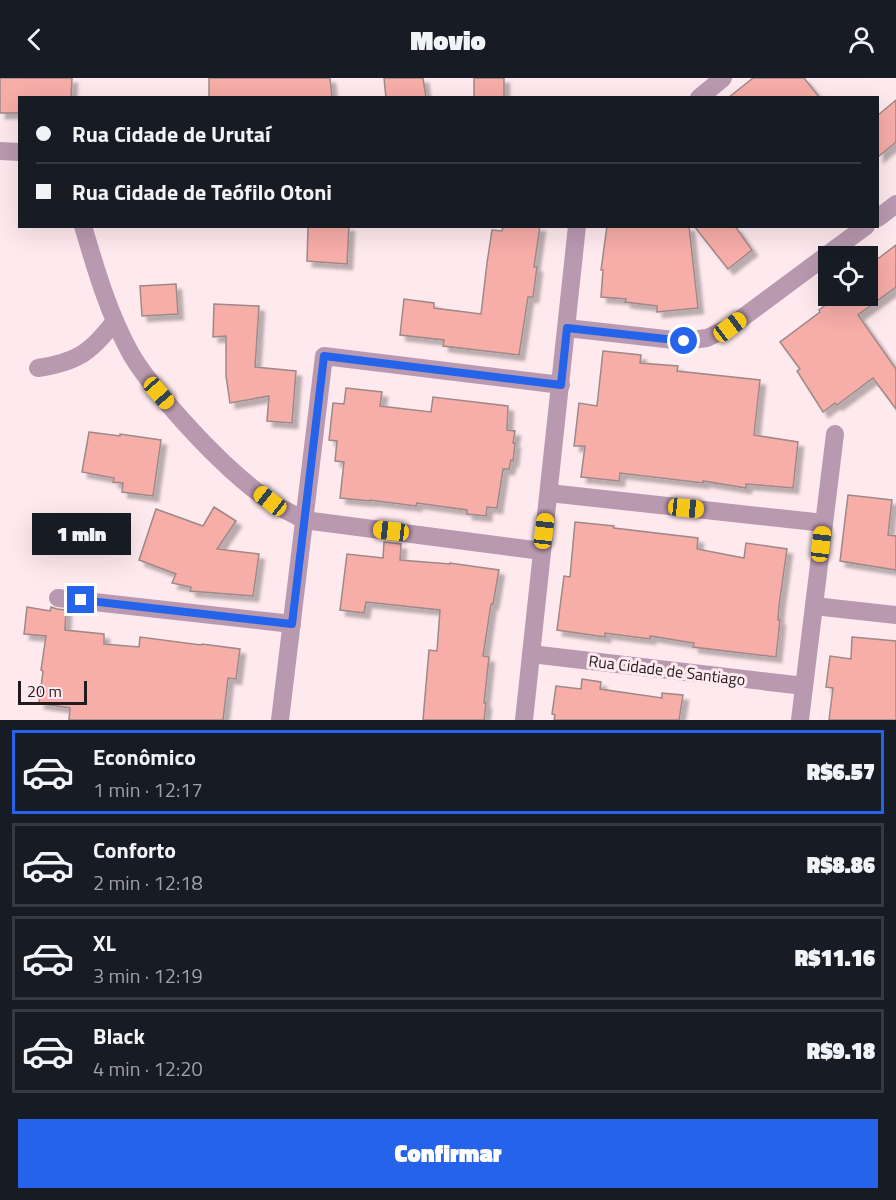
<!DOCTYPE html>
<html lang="pt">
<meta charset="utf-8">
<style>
:root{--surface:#171b24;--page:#242831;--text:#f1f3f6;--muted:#9ea1a6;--line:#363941;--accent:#2563eb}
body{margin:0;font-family:"Titillium Web",sans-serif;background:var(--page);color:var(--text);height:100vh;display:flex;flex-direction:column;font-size:22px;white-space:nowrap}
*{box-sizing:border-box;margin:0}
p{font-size:20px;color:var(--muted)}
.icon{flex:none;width:33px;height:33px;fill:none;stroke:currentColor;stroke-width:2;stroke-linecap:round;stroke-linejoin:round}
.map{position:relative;height:642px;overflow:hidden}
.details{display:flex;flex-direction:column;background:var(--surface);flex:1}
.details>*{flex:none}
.guide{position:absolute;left:18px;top:18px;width:861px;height:132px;border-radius:0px;box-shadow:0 6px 24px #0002;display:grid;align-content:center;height:132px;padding:0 18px;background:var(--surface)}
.controls{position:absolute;left:818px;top:168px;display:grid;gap:12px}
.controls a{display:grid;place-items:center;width:60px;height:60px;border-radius:0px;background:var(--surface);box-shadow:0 6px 24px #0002;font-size:30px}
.scale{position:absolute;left:18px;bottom:15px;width:69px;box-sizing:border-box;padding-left:6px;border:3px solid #221b1d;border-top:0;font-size:16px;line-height:21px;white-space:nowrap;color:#221b1d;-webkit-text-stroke:4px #fee9ee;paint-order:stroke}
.end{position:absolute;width:27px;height:27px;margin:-14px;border:8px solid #2563eb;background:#fff;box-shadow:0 0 0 3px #fff}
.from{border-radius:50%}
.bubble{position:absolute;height:42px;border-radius:0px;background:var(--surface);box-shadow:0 6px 24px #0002;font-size:20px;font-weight:800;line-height:42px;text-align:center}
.car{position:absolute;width:18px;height:36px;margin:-18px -9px;border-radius:8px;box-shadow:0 0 4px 2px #0007;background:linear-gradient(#f5c518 24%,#345 0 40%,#f5c518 0 76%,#345 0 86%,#f5c518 0)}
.guide b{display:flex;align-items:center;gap:21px;height:57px;font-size:22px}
.guide b+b{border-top:2px solid var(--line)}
.guide i{width:15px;height:15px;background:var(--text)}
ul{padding:10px 0 0;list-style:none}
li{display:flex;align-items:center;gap:18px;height:84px;margin:0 12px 9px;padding:0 6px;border:3px solid var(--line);border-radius:0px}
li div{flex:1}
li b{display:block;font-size:22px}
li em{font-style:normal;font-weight:800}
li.active{border-color:var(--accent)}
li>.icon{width:54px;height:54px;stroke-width:1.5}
.action{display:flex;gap:12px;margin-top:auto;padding:12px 18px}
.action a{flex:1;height:69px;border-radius:0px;background:var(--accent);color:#fff;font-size:24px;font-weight:800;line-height:69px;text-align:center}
header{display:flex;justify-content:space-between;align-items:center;height:78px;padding:0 18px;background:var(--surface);font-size:27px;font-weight:800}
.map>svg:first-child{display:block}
.building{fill:#f7ada8;stroke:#9d8987;stroke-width:1.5;filter:url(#shadow)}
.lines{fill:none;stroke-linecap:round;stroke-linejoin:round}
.minor{stroke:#b999b0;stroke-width:18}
.route{stroke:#2563eb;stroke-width:8}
.labels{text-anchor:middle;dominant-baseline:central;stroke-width:6;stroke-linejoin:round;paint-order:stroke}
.street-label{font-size:16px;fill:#221b1d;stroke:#fee9ee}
</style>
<header><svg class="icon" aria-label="back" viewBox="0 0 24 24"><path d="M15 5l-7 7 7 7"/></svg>Movio<svg class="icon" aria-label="person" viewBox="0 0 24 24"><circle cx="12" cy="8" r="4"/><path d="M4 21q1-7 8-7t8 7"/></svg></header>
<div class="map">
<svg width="896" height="642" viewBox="0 0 896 642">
<defs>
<filter id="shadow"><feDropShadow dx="5.5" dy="5.5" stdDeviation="1.5" flood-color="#0004"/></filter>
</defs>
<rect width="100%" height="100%" fill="#fee9ee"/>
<g class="building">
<path d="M 0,0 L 72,0 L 71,20 L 20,20 L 20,35 L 0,35 Z"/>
<path d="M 209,0 L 330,0 L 332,20 L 209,20 Z"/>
<path d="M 384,0 L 423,0 L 426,20 L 386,20 Z"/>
<rect x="474" y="0" width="30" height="20"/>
<path d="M 753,0 L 804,0 L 820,20 L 728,20 Z"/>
<path d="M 896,22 L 896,64 L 878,79 L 878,37 Z"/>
<path d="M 308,148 L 349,148 L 347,186 L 307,183 Z"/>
<path d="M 503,148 L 540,148 L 534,189 L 537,189 L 533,219 L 528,219 L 519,277 L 443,268 L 444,262 L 400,257 L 404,221 L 434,225 L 434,230 L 481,236 L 487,185 L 492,152 L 502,153 Z"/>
<path d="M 607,148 L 689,148 L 698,230 L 657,234 L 657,228 L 625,224 L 626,221 L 601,219 L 603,192 L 601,192 Z"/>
<path d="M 694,148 L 735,148 L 752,172 L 728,191 Z"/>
<path d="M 896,167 L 896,209 L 858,237 L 896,291 L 896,331 L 873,300 L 837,327 L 835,325 L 823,334 L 797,293 L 800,291 L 780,264 L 820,234 L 819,232 L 838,218 L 867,218 L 867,189 Z"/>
<path d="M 176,206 L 178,236 L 142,238 L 140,208 Z"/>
<path d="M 214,226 L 259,228 L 255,289 L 296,293 L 292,345 L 267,343 L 269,318 L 230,325 L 226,298 L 226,258 L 213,259 Z"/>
<path d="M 603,273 L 641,277 L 640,285 L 678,288 L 677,293 L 760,302 L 754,357 L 798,364 L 793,410 L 746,406 L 746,410 L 703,403 L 703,405 L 620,395 L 619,403 L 581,399 L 585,368 L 574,368 L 579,325 L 597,328 Z"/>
<path d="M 346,310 L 382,314 L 380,328 L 431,334 L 433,319 L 508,328 L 507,352 L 515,353 L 513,365 L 515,365 L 513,383 L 511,382 L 509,391 L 503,391 L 497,430 L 487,429 L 486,438 L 467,436 L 467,432 L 417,425 L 416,428 L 370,422 L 370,423 L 340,420 L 344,384 L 335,383 L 337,363 L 329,362 L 333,325 L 344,326 Z"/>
<path d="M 89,354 L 120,358 L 120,356 L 161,362 L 153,418 L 122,414 L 123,405 L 113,404 L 114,400 L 82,394 Z"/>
<path d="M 848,417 L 892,422 L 888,457 L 896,458 L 896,492 L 840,483 Z"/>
<path d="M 214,429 L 236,443 L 217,471 L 259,476 L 253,518 L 190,513 L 191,509 L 172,505 L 176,496 L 139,482 L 156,431 L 203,448 Z"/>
<path d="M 575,444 L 614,448 L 614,450 L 698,460 L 697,471 L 744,480 L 746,465 L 787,471 L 779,528 L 778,542 L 780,542 L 776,579 L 693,569 L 694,565 L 650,558 L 650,561 L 605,555 L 605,559 L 557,552 L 564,498 L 570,499 Z"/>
<path d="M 384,464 L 401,466 L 400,482 L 450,486 L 450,485 L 499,492 L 493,526 L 491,526 L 483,578 L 489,579 L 484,625 L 486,625 L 484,642 L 423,642 L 429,572 L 437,573 L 440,532 L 366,524 L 364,535 L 340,532 L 347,476 L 383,480 Z"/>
<path d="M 27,529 L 50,533 L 51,529 L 57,531 L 66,532 L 65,552 L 104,556 L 104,566 L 139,569 L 140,559 L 201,567 L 202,566 L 240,571 L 236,601 L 228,600 L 223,642 L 69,642 L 70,630 L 39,625 L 43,593 L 41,592 L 46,558 L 24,556 Z"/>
<path d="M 852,559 L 896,563 L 896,642 L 829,642 L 833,610 L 826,609 L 830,578 L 851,581 Z"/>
<path d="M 582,601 L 601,604 L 600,611 L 662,620 L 662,615 L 683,617 L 679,642 L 554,642 L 555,637 L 552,636 L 556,608 L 581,611 Z"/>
</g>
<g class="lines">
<g class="minor">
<path d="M 699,20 L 723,0"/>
<path d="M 0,73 L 20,74"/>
<path d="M 878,140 L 896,126"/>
<path d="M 83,148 C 96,192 109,237 131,276 C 143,297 160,316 175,334 C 204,367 233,397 268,422 C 279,430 292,435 304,442 L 542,473"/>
<path d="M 567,250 L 683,263 L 707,260 L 730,249 L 866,148"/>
<path d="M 38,290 C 78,284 91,274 115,243"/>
<path d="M 549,415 L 824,445"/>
<path d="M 58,520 L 292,546"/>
<path d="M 814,528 L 896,537"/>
<path d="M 531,576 L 804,608"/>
<path d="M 280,642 L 324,278 L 561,307"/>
<path d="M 524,642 L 577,148"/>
<path d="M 800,642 L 835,356"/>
</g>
</g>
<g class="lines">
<path class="route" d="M 81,522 L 292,546 L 324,278 L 561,307 L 567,250 L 684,263"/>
</g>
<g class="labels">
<g class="street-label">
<text transform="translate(667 592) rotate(7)">Rua Cidade de Santiago</text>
</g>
</g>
</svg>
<div class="controls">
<a><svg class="icon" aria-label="locate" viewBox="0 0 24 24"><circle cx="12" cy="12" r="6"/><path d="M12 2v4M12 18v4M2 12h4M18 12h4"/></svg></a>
</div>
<div class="scale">20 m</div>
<i class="end from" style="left:684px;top:263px"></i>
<i class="end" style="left:81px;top:522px"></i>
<div class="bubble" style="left:32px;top:435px;width:99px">1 min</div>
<i class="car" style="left:730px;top:249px;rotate:53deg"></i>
<i class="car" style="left:159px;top:315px;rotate:139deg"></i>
<i class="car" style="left:270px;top:423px;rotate:308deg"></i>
<i class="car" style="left:686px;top:430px;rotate:96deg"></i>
<i class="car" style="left:391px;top:453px;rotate:277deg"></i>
<i class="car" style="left:544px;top:453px;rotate:7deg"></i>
<i class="car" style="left:821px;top:466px;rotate:7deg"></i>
<div class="guide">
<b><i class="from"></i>Rua Cidade de Urutaí</b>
<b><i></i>Rua Cidade de Teófilo Otoni</b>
</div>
</div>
<section class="details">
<ul>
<li class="active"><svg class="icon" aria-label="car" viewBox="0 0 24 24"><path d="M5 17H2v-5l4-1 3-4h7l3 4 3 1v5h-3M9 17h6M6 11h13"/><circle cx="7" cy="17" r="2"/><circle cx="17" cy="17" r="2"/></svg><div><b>Econômico</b><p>1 min · 12:17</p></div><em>R$6.57</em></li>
<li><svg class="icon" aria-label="car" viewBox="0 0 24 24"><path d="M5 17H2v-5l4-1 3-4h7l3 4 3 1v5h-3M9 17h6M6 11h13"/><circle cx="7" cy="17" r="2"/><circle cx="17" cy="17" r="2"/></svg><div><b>Conforto</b><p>2 min · 12:18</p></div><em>R$8.86</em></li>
<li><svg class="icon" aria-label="car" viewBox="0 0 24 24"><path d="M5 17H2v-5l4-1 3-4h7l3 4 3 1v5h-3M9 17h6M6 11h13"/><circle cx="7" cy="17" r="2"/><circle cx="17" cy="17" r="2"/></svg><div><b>XL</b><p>3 min · 12:19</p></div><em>R$11.16</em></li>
<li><svg class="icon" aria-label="car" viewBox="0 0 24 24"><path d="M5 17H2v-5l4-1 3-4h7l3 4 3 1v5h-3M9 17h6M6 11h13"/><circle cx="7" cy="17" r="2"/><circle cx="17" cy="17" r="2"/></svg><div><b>Black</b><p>4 min · 12:20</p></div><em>R$9.18</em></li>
</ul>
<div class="action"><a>Confirmar</a></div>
</section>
